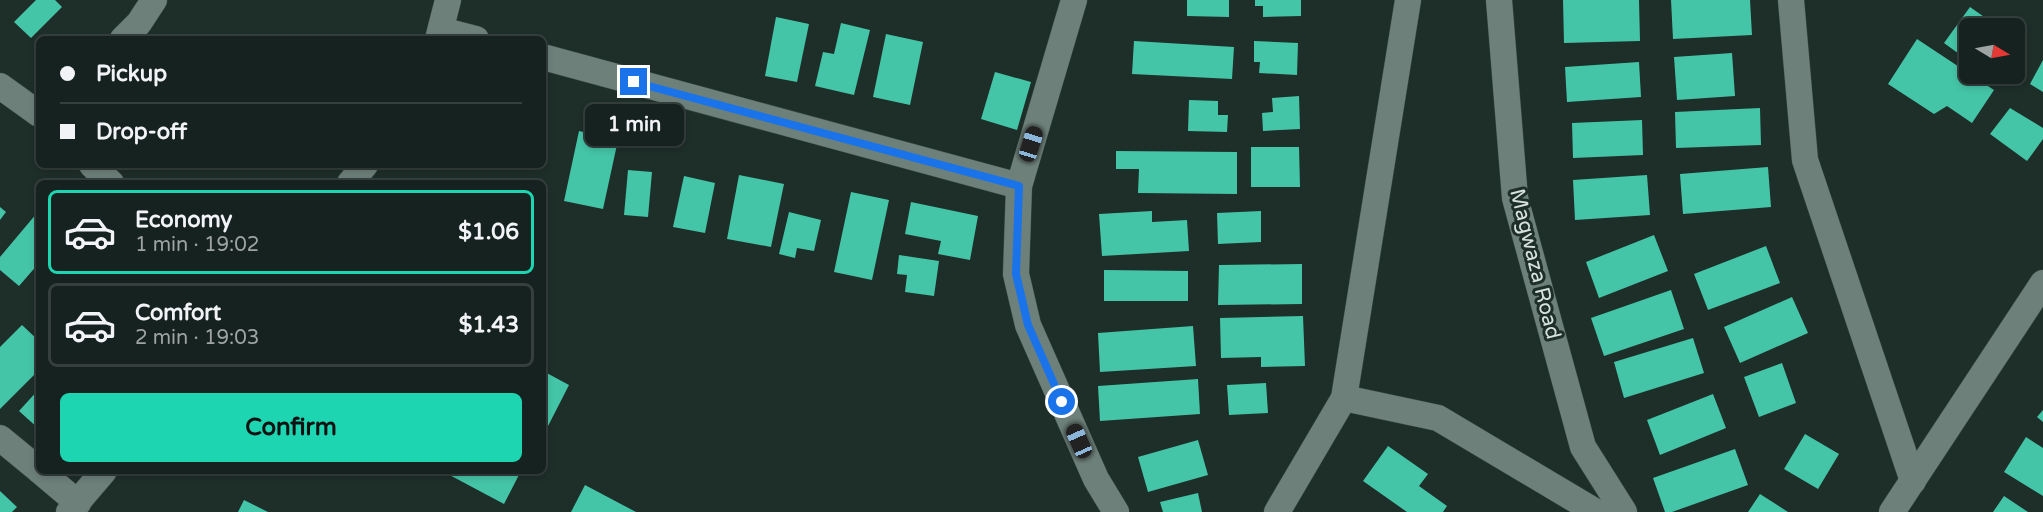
<!DOCTYPE html>
<meta charset="utf-8">
<style>
:root{--surface:#16221f;--page:#232f2c;--text:#f1f3f6;--muted:#9ea4a4;--line:#353f3d;--accent:#1dd5b1}
body{margin:0;font-family:"Varela Round",sans-serif;background:var(--page);color:var(--text);height:100vh;display:flex;flex-direction:column;font-size:22px;white-space:nowrap}
*{box-sizing:border-box;margin:0}
p{font-size:20px;color:var(--muted)}
.icon{flex:none;width:33px;height:33px;fill:none;stroke:currentColor;stroke-width:2;stroke-linecap:round;stroke-linejoin:round}
.map{position:relative;flex:1;overflow:hidden}
.side{position:absolute;left:36px;top:180px;width:510px;height:294px;display:flex;flex-direction:column;background:var(--surface);border-radius:9px;box-shadow:0 3px 9px #0003,0 0 0 2px var(--line)}
.side>*{flex:none}
.hud{position:absolute;left:36px;top:36px;width:510px;height:132px;border-radius:9px;box-shadow:0 3px 9px #0003,0 0 0 2px var(--line);display:grid;align-content:center;height:132px;padding:0 24px;background:var(--surface)}
.needle{width:39px;rotate:100deg}
.fabs{position:absolute;left:1959px;top:18px;display:grid;gap:12px}
.fabs a{display:grid;place-items:center;width:66px;height:66px;border-radius:9px;background:var(--surface);box-shadow:0 3px 9px #0003,0 0 0 2px var(--line);font-size:30px}
.end{position:absolute;width:27px;height:27px;margin:-14px;border:8px solid #1a73e8;background:#fff;box-shadow:0 0 0 3px #fff}
.from{border-radius:50%}
.bubble{position:absolute;height:42px;border-radius:9px;background:var(--surface);box-shadow:0 3px 9px #0003,0 0 0 2px var(--line);font-size:20px;font-weight:700;line-height:42px;text-align:center}
.car{position:absolute;width:18px;height:36px;margin:-18px -9px;border-radius:8px;box-shadow:0 0 4px 2px #0007;background:linear-gradient(#222 24%,#8ab4d8 0 40%,#222 0 76%,#8ab4d8 0 86%,#222 0)}
.hud b{display:flex;align-items:center;gap:21px;height:57px;font-size:22px}
.hud b+b{border-top:2px solid var(--line)}
.hud i{width:15px;height:15px;background:var(--text)}
ul{padding:10px 0 0;list-style:none}
li{display:flex;align-items:center;gap:18px;height:84px;margin:0 12px 9px;padding:0 12px;border:3px solid var(--line);border-radius:9px}
li div{flex:1}
li b{display:block;font-size:22px}
li em{font-style:normal;font-weight:700}
li.on{border-color:var(--accent)}
li>.icon{width:54px;height:54px;stroke-width:1.5}
.primary-button{display:flex;gap:12px;margin-top:auto;padding:12px 24px}
.primary-button a{flex:1;height:69px;border-radius:9px;background:var(--accent);color:#111;font-size:24px;font-weight:700;line-height:69px;text-align:center}
.map>svg:first-child{display:block}
.building{fill:#45c5a7}
.lines{fill:none;stroke-linecap:round;stroke-linejoin:round}
.minor-casing{stroke:#3c4b47;stroke-width:27}
.minor{stroke:#6e807a;stroke-width:26}
.route{stroke:#1a73e8;stroke-width:8}
.labels{text-anchor:middle;dominant-baseline:central;stroke-width:6;stroke-linejoin:round;paint-order:stroke}
.street-label{font-size:21px;fill:#d7e2de;stroke:#1e2e29}
</style>
<div class="map">
<svg width="2043" height="512" viewBox="0 0 2043 512">
<rect width="100%" height="100%" fill="#1e2e29"/>
<g class="building">
<path d="M 36,0 L 55,0 L 62,7 L 31,38 L 14,22 Z"/>
<path d="M 1187,0 L 1229,0 L 1229,17 L 1187,16 Z"/>
<path d="M 1255,0 L 1301,0 L 1301,16 L 1263,17 L 1263,6 L 1255,6 Z"/>
<path d="M 1563,0 L 1639,0 L 1640,41 L 1564,43 Z"/>
<path d="M 1671,0 L 1750,0 L 1752,35 L 1673,39 Z"/>
<path d="M 1970,7 L 2000,28 L 1970,28 L 1970,57 L 1966,59 L 1944,43 Z"/>
<path d="M 776,17 L 809,24 L 797,82 L 765,76 Z"/>
<path d="M 841,23 L 870,30 L 854,95 L 815,86 L 823,52 L 834,54 Z"/>
<path d="M 886,34 L 923,42 L 910,105 L 873,97 Z"/>
<path d="M 1917,39 L 1994,90 L 1972,123 L 1947,106 L 1934,114 L 1888,84 Z"/>
<path d="M 2014,39 L 2020,43 L 2014,51 Z"/>
<path d="M 1134,41 L 1234,47 L 1232,79 L 1132,74 Z"/>
<path d="M 1254,41 L 1298,43 L 1297,75 L 1259,73 L 1260,62 L 1254,62 Z"/>
<path d="M 1732,53 L 1735,96 L 1677,100 L 1674,57 Z"/>
<path d="M 2043,60 L 2043,92 L 2030,84 Z"/>
<path d="M 1639,62 L 1641,97 L 1567,102 L 1565,67 Z"/>
<path d="M 995,72 L 1031,82 L 1017,130 L 981,119 Z"/>
<path d="M 1299,96 L 1300,129 L 1263,131 L 1262,113 L 1273,112 L 1272,98 Z"/>
<path d="M 1189,100 L 1218,101 L 1218,115 L 1228,115 L 1227,132 L 1188,131 Z"/>
<path d="M 1760,108 L 1761,145 L 1676,148 L 1675,112 Z"/>
<path d="M 2010,108 L 2043,128 L 2043,139 L 2027,161 L 1990,134 Z"/>
<path d="M 1642,120 L 1643,155 L 1573,158 L 1572,123 Z"/>
<path d="M 579,131 L 618,140 L 603,209 L 564,201 Z"/>
<path d="M 1251,147 L 1299,147 L 1300,187 L 1251,187 Z"/>
<path d="M 1116,151 L 1237,152 L 1237,194 L 1138,193 L 1139,169 L 1116,169 Z"/>
<path d="M 1768,167 L 1771,207 L 1683,214 L 1680,174 Z"/>
<path d="M 628,170 L 652,172 L 648,217 L 624,215 Z"/>
<path d="M 739,175 L 784,184 L 771,247 L 727,239 Z"/>
<path d="M 1647,175 L 1650,215 L 1575,220 L 1573,180 Z"/>
<path d="M 684,176 L 715,183 L 705,233 L 673,227 Z"/>
<path d="M 851,192 L 889,200 L 872,280 L 834,272 Z"/>
<path d="M 911,202 L 978,216 L 970,260 L 938,254 L 941,241 L 905,234 Z"/>
<path d="M 0,207 L 6,212 L 0,220 Z"/>
<path d="M 1152,211 L 1152,222 L 1187,220 L 1189,251 L 1102,256 L 1099,214 Z"/>
<path d="M 1261,211 L 1261,242 L 1218,244 L 1217,213 Z"/>
<path d="M 789,212 L 821,220 L 814,251 L 797,248 L 795,258 L 779,254 Z"/>
<path d="M 37,213 L 39,215 L 39,263 L 19,286 L 0,270 L 0,257 Z"/>
<path d="M 1654,235 L 1668,271 L 1599,298 L 1586,262 Z"/>
<path d="M 1766,246 L 1780,283 L 1708,310 L 1694,274 Z"/>
<path d="M 899,255 L 939,261 L 934,296 L 905,292 L 907,275 L 897,274 Z"/>
<path d="M 1302,264 L 1302,304 L 1218,305 L 1219,265 Z"/>
<path d="M 1104,270 L 1188,271 L 1188,301 L 1104,301 Z"/>
<path d="M 1671,290 L 1684,329 L 1604,356 L 1591,318 Z"/>
<path d="M 1792,297 L 1808,333 L 1740,363 L 1724,327 Z"/>
<path d="M 1303,316 L 1305,366 L 1261,367 L 1261,357 L 1221,358 L 1220,318 Z"/>
<path d="M 22,325 L 39,341 L 39,370 L 0,409 L 0,347 Z"/>
<path d="M 1193,326 L 1196,366 L 1100,372 L 1098,333 Z"/>
<path d="M 1693,338 L 1704,373 L 1624,398 L 1614,362 Z"/>
<path d="M 1782,363 L 1796,403 L 1759,417 L 1744,377 Z"/>
<path d="M 543,371 L 569,385 L 546,430 L 543,428 Z"/>
<path d="M 1198,379 L 1200,414 L 1100,421 L 1098,386 Z"/>
<path d="M 1266,383 L 1268,413 L 1229,415 L 1227,385 Z"/>
<path d="M 39,389 L 39,429 L 19,411 Z"/>
<path d="M 1713,394 L 1726,428 L 1660,455 L 1647,420 Z"/>
<path d="M 2043,410 L 2043,422 L 2037,417 Z"/>
<path d="M 1805,434 L 1839,454 L 1818,489 L 1784,469 Z"/>
<path d="M 2026,437 L 2043,448 L 2043,496 L 2004,472 Z"/>
<path d="M 1198,440 L 1208,475 L 1148,492 L 1138,457 Z"/>
<path d="M 1388,446 L 1428,474 L 1419,486 L 1447,506 L 1443,512 L 1407,512 L 1363,481 Z"/>
<path d="M 1735,449 L 1748,485 L 1672,512 L 1665,512 L 1653,478 Z"/>
<path d="M 442,471 L 521,471 L 504,504 Z"/>
<path d="M 585,485 L 636,512 L 571,512 Z"/>
<path d="M 0,491 L 17,507 L 12,512 L 0,512 Z"/>
<path d="M 1198,493 L 1202,512 L 1163,512 L 1160,502 Z"/>
<path d="M 1760,494 L 1788,512 L 1748,512 Z"/>
<path d="M 2004,496 L 2028,512 L 1993,512 Z"/>
<path d="M 244,500 L 268,512 L 238,512 Z"/>
</g>
<g class="lines">
<defs>
<g id="minor">
<path d="M 1074,0 L 1019,186 L 1016,274 L 1028,325 L 1096,479 L 1116,512"/>
<path d="M 1499,0 L 1515,198 L 1583,447 L 1624,512"/>
<path d="M 1791,0 L 1805,160 L 1913,481"/>
<path d="M 441,30 L 476,39"/>
<path d="M 123,39 L 139,23 L 154,0"/>
<path d="M 438,39 L 448,0"/>
<path d="M 543,57 L 1019,186"/>
<path d="M 0,86 L 39,114"/>
<path d="M 92,165 L 111,183"/>
<path d="M 350,183 L 365,165"/>
<path d="M 1344,398 L 1438,418 L 1596,512"/>
<path d="M 0,438 L 39,470"/>
<path d="M 40,471 L 78,503"/>
<path d="M 69,512 L 104,471"/>
<path d="M 1277,512 L 1344,398 L 1408,0"/>
<path d="M 1892,512 L 2043,283"/>
</g>
</defs>
<use href="#minor" class="minor-casing"/>
<use href="#minor" class="minor"/>
</g>
<g class="lines">
<path class="route" d="M 634,82 L 1019,186 L 1016,274 L 1028,325 L 1062,402"/>
</g>
<g class="labels">
<g class="street-label">
<text transform="translate(1535 264) rotate(76)">Magwaza Road</text>
</g>
</g>
</svg>
<div class="fabs">
<a><svg class="needle" viewBox="-14 -14 28 28"><path d="M0-13l5 13h-10z" fill="#e53935"/><path d="M0 13l5-13h-10z" fill="#9ea4a4"/></svg></a>
</div>
<i class="end from" style="left:1062px;top:402px"></i>
<i class="end" style="left:634px;top:82px"></i>
<div class="bubble" style="left:585px;top:104px;width:99px">1 min</div>
<i class="car" style="left:1031px;top:144px;rotate:17deg"></i>
<i class="car" style="left:1079px;top:441px;rotate:336deg"></i>
<div class="hud">
<b><i class="from"></i>Pickup</b>
<b><i></i>Drop-off</b>
</div>
<section class="side">
<ul>
<li class="on"><svg class="icon" aria-label="car" viewBox="0 0 24 24"><path d="M5 17H2v-5l4-1 3-4h7l3 4 3 1v5h-3M9 17h6M6 11h13"/><circle cx="7" cy="17" r="2"/><circle cx="17" cy="17" r="2"/></svg><div><b>Economy</b><p>1 min · 19:02</p></div><em>$1.06</em></li>
<li><svg class="icon" aria-label="car" viewBox="0 0 24 24"><path d="M5 17H2v-5l4-1 3-4h7l3 4 3 1v5h-3M9 17h6M6 11h13"/><circle cx="7" cy="17" r="2"/><circle cx="17" cy="17" r="2"/></svg><div><b>Comfort</b><p>2 min · 19:03</p></div><em>$1.43</em></li>
</ul>
<div class="primary-button"><a>Confirm</a></div>
</section>
</div>
